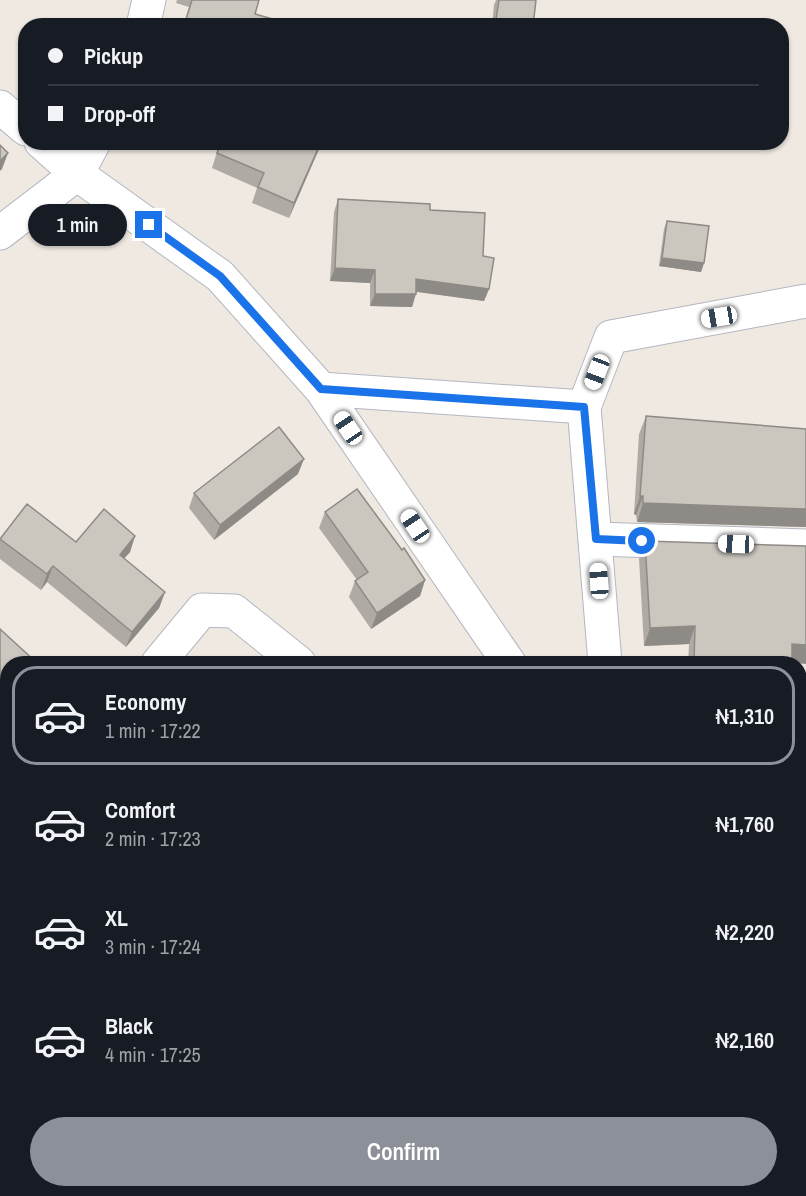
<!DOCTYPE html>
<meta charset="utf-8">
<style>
:root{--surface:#171b24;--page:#242831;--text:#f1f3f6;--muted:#9ea1a6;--line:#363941;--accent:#8c9099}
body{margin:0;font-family:"Archivo Narrow",sans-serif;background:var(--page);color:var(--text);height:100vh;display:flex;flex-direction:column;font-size:22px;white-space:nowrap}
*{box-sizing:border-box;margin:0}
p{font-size:20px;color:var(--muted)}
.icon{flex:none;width:33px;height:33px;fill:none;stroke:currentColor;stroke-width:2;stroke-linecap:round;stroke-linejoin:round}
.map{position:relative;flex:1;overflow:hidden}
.panel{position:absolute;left:0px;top:656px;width:807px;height:542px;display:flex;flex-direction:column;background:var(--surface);border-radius:24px 24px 0 0;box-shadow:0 2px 4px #0004}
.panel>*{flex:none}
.banner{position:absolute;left:18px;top:18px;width:771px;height:132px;border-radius:24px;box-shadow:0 2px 4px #0004;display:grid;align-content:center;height:132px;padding:0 30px;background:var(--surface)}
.end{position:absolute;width:27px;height:27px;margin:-14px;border:8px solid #1a73e8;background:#fff;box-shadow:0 0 0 3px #fff}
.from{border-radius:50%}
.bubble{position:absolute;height:42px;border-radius:21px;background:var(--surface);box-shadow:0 2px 4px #0004;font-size:20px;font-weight:600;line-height:42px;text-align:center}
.car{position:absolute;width:18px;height:36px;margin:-18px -9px;border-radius:8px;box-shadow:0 0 4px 2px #0007;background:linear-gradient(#fff 24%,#345 0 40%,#fff 0 76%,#345 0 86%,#fff 0)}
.banner b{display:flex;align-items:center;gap:21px;height:57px;font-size:22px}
.banner b+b{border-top:2px solid var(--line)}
.banner i{width:15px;height:15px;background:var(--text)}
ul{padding:10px 0 0;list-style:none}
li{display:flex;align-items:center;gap:18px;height:99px;margin:0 12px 9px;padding:0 18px;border:3px solid transparent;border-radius:24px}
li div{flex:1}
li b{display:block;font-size:22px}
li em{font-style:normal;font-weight:600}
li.active{border-color:var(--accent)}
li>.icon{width:54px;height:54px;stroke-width:1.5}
.cta{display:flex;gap:12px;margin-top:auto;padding:12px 30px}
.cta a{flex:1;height:69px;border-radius:36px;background:var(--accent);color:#fff;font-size:24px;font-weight:600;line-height:69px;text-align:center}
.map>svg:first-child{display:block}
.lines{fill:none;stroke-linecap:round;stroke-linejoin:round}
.minor-casing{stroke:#b4b7c1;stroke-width:35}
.minor{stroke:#fff;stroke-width:33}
.wall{fill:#afaba4}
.shaded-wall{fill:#8e8b86}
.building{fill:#cbc7bf;stroke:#8e8b86;stroke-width:1.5}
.route{stroke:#1a73e8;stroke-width:8}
</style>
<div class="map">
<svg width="806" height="1196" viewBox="0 0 806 1196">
<rect width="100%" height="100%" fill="#efe9e1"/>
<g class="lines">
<defs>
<g id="minor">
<path d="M 143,26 L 149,0"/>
<path d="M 0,107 L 26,129"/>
<path d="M 41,142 L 77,174 L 220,276 L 321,389 L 509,663"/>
<path d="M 0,233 L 77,174 L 94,142"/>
<path d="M 321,389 L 584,407 L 605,663"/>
<path d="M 584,407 L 611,337 L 806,301"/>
<path d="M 595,539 L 806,546"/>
<path d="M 158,663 L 202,610 L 234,611 L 299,663"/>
<path d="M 0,855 L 8,846"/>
<path d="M 800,894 L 806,895"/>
<path d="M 0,1040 L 8,1046"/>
<path d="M 800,1042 L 806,1049"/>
<path d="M 200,1190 L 208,1196"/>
<path d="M 449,1196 L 455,1190"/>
</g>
</defs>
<use href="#minor" class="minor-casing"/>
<use href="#minor" class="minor"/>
</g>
<g class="wall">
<path d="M 177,0 L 259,0 L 255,14 L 297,26 L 183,26 L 189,7 L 176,3 Z"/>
<path d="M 496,0 L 536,0 L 533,26 L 492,26 L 494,5 Z"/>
<path d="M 220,142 L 322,142 L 289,218 L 252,203 L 257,188 L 212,168 Z"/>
<path d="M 338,199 L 430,210 L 483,256 L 489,289 L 484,301 L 416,292 L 412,307 L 370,306 L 370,283 L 330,281 L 334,212 Z"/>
<path d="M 667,221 L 704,263 L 701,272 L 659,266 L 664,229 Z"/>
<path d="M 646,416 L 806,429 L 806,527 L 637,522 L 636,515 L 634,514 L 639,434 Z"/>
<path d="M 298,474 L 214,540 L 189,508 L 194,493 Z"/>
<path d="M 325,512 L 425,580 L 420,596 L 371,629 L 349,597 L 355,581 L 357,580 L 319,528 Z"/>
<path d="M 135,536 L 130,552 L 124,558 L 165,592 L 159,608 L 126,647 L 47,582 L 41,590 L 0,559 L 0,538 L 76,542 Z"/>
<path d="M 645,541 L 792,663 L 688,663 L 689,644 L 644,646 L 639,559 Z"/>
<path d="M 806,732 L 806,767 L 802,742 Z"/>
<path d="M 801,799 L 806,876 L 800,876 L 800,802 Z"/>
<path d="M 517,1190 L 597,1190 L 592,1196 L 512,1196 Z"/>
<path d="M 736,1190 L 800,1190 L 806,1196 L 744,1196 Z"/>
</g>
<g class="shaded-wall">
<path d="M 321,142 L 322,142 L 289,218 L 294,203 Z"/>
<path d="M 8,153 L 2,169 L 0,171 L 0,161 Z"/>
<path d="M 662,258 L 704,263 L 701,272 L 659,266 Z"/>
<path d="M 335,268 L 375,270 L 370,283 L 330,281 Z"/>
<path d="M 416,279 L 489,289 L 484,301 L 412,291 Z"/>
<path d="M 375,294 L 416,294 L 412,307 L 370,306 Z"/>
<path d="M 304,459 L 298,474 L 214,540 L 220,525 Z"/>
<path d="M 640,496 L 643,496 L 636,515 L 634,514 Z"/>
<path d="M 643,503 L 806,509 L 806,527 L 637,522 Z"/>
<path d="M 135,536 L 130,552 L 114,570 L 120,555 Z"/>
<path d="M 53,566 L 47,582 L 41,590 L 47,574 Z"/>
<path d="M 425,580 L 420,596 L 371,629 L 377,613 Z"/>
<path d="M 165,592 L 159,608 L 126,647 L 132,632 Z"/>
<path d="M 695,626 L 689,644 L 644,646 L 650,628 Z"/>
<path d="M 792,644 L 806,645 L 806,664 L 785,662 Z"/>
<path d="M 8,737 L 8,746 L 0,753 L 0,744 Z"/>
<path d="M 803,861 L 806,861 L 806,876 L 800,876 L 800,870 Z"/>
<path d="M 393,1190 L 395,1190 L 393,1196 L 387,1196 Z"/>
<path d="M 586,1190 L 591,1190 L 589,1196 L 581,1196 Z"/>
<path d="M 593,1190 L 597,1190 L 591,1196 Z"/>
</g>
<g class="building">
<path d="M 192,0 L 259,0 L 255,14 L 297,26 L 184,26 Z"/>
<path d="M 499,0 L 536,0 L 533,26 L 495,26 Z"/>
<path d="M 221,142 L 321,142 L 294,203 L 258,187 L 264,173 L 217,153 Z"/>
<path d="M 0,145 L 8,153 L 0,161 Z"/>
<path d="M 338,199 L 430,204 L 430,210 L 485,213 L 483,256 L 494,258 L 489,289 L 416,279 L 416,294 L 375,294 L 375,270 L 335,268 Z"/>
<path d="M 667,221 L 709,226 L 704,263 L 662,258 Z"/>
<path d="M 646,416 L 806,429 L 806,509 L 643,503 L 643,496 L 640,496 Z"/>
<path d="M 279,427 L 304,459 L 220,525 L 194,493 Z"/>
<path d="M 357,489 L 402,550 L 404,548 L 425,580 L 377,613 L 355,581 L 368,572 L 325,512 Z"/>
<path d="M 27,504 L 76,542 L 104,509 L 135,536 L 120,555 L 165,592 L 132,632 L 53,566 L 47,574 L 0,539 Z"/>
<path d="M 645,541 L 806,546 L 806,645 L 792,644 L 792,663 L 694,663 L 695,626 L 650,628 Z"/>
<path d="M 0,629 L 37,663 L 8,663 L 8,737 L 0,744 Z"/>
<path d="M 801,799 L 806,799 L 806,861 L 803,861 Z"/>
<path d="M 800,1088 L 806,1094 L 806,1196 L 772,1196 L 765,1190 L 800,1190 Z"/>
<path d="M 60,1190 L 102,1190 L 110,1196 L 54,1196 Z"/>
<path d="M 127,1190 L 149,1190 L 157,1196 L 122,1196 Z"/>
<path d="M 322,1190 L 393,1190 L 387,1196 L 316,1196 Z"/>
<path d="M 517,1190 L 586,1190 L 581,1196 L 512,1196 Z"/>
</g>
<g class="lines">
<path class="route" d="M 149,225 L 220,276 L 321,389 L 584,407 L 596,539 L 642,541"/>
</g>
</svg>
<i class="end from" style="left:642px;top:541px"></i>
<i class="end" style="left:149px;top:225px"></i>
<div class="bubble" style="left:28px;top:204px;width:99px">1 min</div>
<i class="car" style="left:719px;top:317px;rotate:260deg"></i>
<i class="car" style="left:597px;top:372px;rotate:201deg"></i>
<i class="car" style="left:348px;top:428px;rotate:326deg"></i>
<i class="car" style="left:415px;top:526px;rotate:326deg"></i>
<i class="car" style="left:736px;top:544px;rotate:272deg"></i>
<i class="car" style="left:599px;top:581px;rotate:356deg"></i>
<div class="banner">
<b><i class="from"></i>Pickup</b>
<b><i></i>Drop-off</b>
</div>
<section class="panel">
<ul>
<li class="active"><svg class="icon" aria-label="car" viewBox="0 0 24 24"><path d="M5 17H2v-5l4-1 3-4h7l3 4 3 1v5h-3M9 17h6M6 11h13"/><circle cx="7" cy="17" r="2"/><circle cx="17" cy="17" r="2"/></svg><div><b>Economy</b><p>1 min · 17:22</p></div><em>₦1,310</em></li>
<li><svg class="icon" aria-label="car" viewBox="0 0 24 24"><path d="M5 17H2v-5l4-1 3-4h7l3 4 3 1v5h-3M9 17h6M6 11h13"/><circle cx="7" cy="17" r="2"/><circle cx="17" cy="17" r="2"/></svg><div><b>Comfort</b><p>2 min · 17:23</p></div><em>₦1,760</em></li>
<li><svg class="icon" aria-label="car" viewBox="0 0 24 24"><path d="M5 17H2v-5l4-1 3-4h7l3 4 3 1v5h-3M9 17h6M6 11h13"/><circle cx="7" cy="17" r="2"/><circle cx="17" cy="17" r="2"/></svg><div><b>XL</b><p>3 min · 17:24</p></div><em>₦2,220</em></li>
<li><svg class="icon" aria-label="car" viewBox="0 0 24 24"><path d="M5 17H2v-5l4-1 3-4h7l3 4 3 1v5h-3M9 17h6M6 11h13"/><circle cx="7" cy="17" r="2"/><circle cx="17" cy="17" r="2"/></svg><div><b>Black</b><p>4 min · 17:25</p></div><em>₦2,160</em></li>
</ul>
<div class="cta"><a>Confirm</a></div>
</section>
</div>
